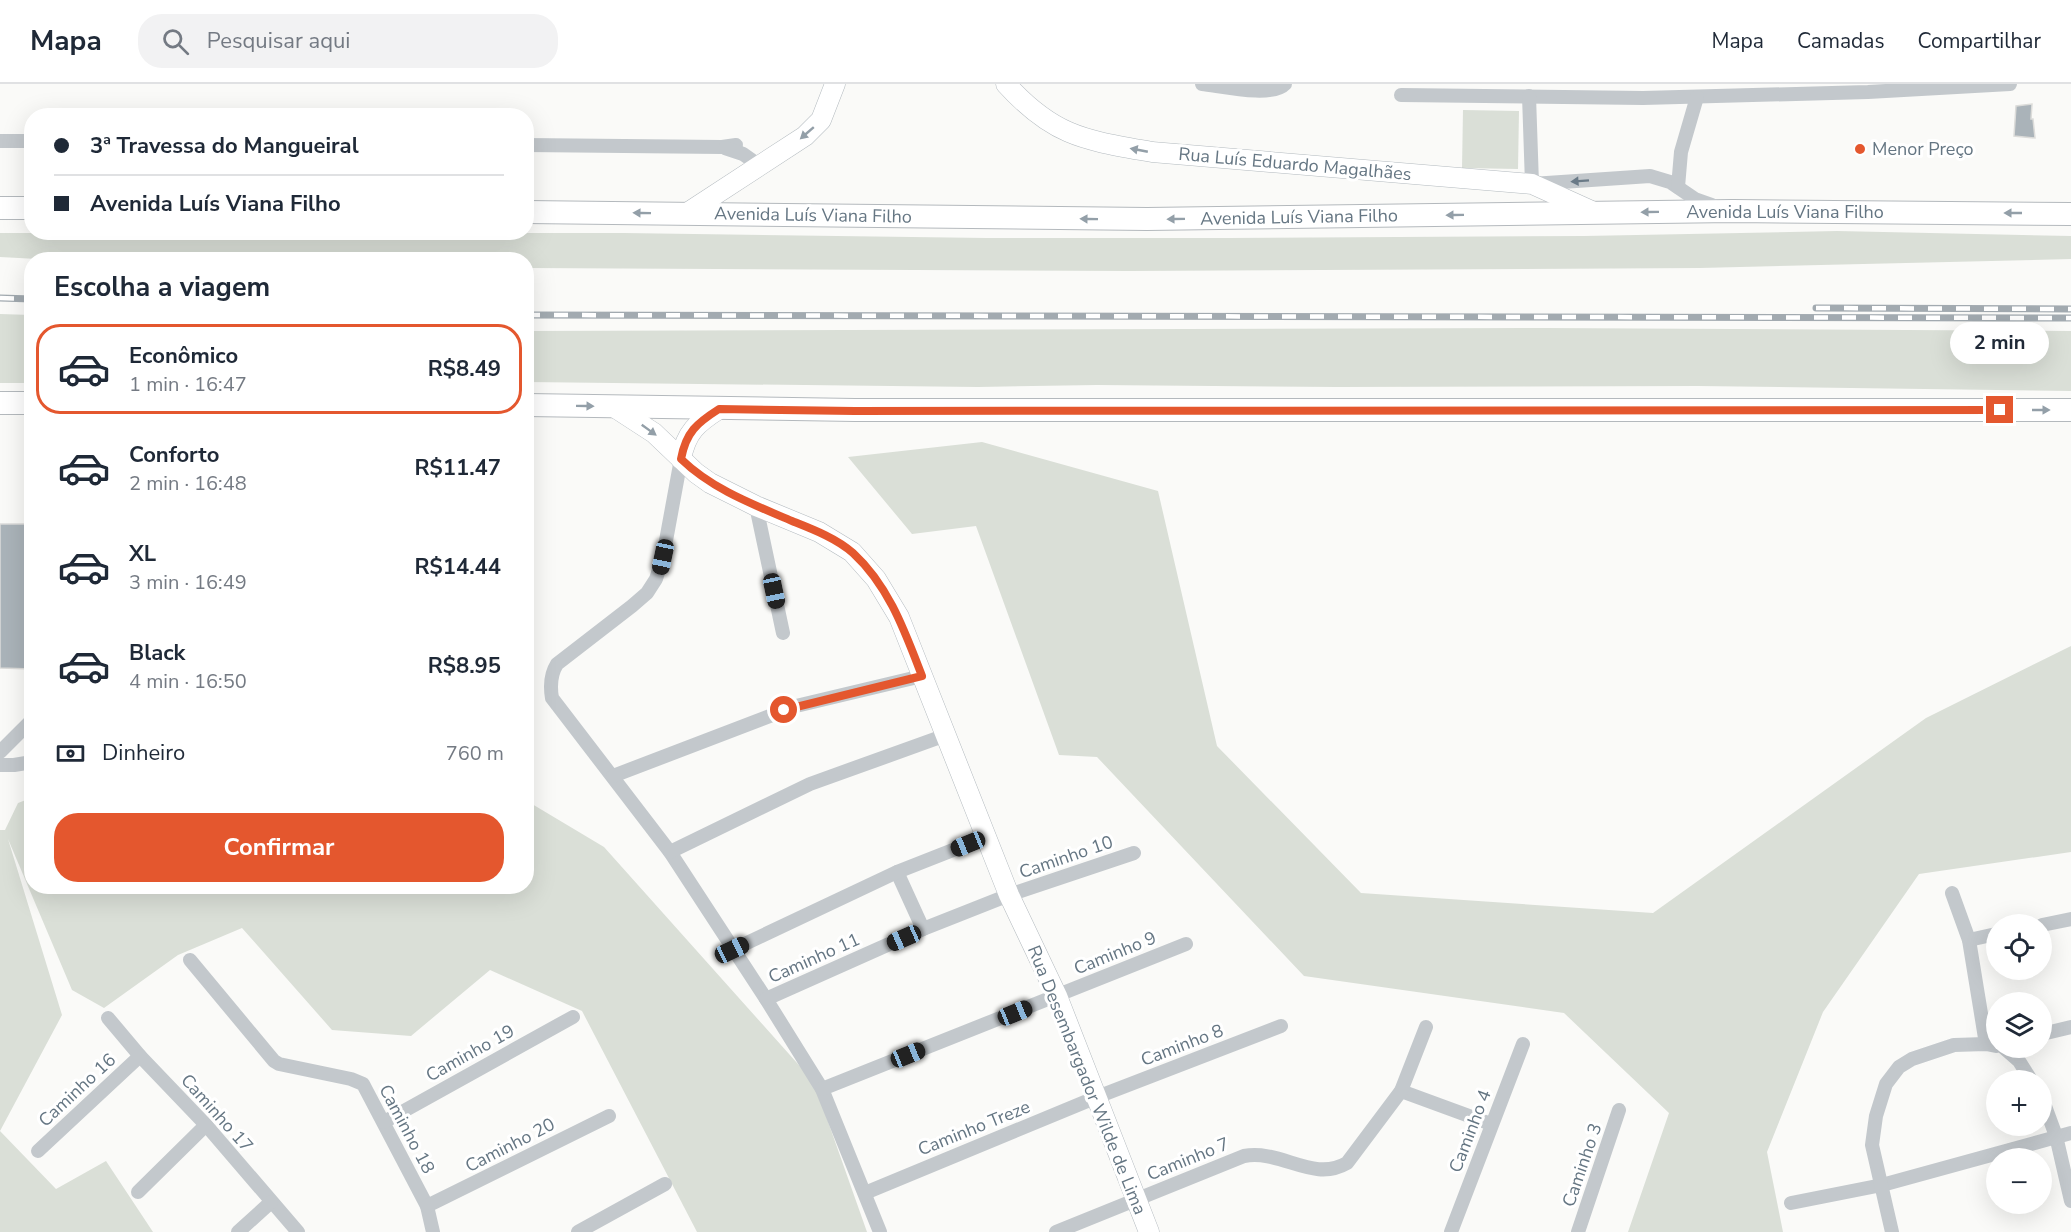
<!DOCTYPE html>
<html lang="pt">
<meta charset="utf-8">
<style>
:root{--surface:#fff;--page:#f2f2f3;--text:#1f2937;--muted:#747a83;--line:#e0e1e3;--accent:#e4572e}
body{margin:0;font-family:"Nunito Sans",sans-serif;background:var(--page);color:var(--text);height:100vh;display:flex;flex-direction:column;font-size:22px;white-space:nowrap}
*{box-sizing:border-box;margin:0}
p{font-size:20px;color:var(--muted)}
.icon{flex:none;width:33px;height:33px;fill:none;stroke:currentColor;stroke-width:2;stroke-linecap:round;stroke-linejoin:round}
.map{position:relative;flex:1;overflow:hidden}
.side{position:absolute;left:24px;top:168px;width:510px;height:642px;display:flex;flex-direction:column;background:var(--surface);border-radius:24px;box-shadow:0 6px 24px #0002}
.side>*{flex:none}
.guide{position:absolute;left:24px;top:24px;width:510px;height:132px;border-radius:24px;box-shadow:0 6px 24px #0002;display:grid;align-content:center;height:132px;padding:0 30px;background:var(--surface)}
.tools{position:absolute;left:1986px;top:830px;display:grid;gap:12px}
.tools a{display:grid;place-items:center;width:66px;height:66px;border-radius:50%;background:var(--surface);box-shadow:0 6px 24px #0002;font-size:30px}
.end{position:absolute;width:27px;height:27px;margin:-14px;border:8px solid #e4572e;background:#fff;box-shadow:0 0 0 3px #fff}
.from{border-radius:50%}
.bubble{position:absolute;height:42px;border-radius:21px;background:var(--surface);box-shadow:0 6px 24px #0002;font-size:20px;font-weight:700;line-height:42px;text-align:center}
.car{position:absolute;width:18px;height:36px;margin:-18px -9px;border-radius:8px;box-shadow:0 0 4px 2px #0007;background:linear-gradient(#222 24%,#8ab4d8 0 40%,#222 0 76%,#8ab4d8 0 86%,#222 0)}
.guide b{display:flex;align-items:center;gap:21px;height:57px;font-size:22px}
.guide b+b{border-top:2px solid var(--line)}
.guide i{width:15px;height:15px;background:var(--text)}
ul{padding:0;list-style:none}
li{display:flex;align-items:center;gap:18px;height:90px;margin:0 12px 9px;padding:0 18px;border:3px solid transparent;border-radius:24px}
li div{flex:1}
li b{display:block;font-size:22px}
li em{font-style:normal;font-weight:700}
li.current{border-color:var(--accent)}
li>.icon{width:54px;height:54px;stroke-width:1.5}
h2{padding:0 30px;font-size:27px;line-height:72px}
.pay{display:flex;align-items:center;gap:15px;height:66px;padding:0 30px;font-size:22px}
.pay p{margin-inline-start:auto}
.button{display:flex;gap:12px;margin-top:auto;padding:12px 30px}
.button a{flex:1;height:69px;border-radius:24px;background:var(--accent);color:#fff;font-size:24px;font-weight:700;line-height:69px;text-align:center}
header{display:flex;align-items:center;gap:36px;box-sizing:border-box;height:84px;padding:0 30px;background:var(--surface);border-bottom:2px solid var(--line)}
header strong{font-size:28px}
nav{display:flex;gap:33px;margin-inline-start:auto;font-size:21px}
.search{width:420px;height:54px;background:var(--page);display:flex;align-items:center;gap:15px;box-sizing:border-box;padding:0 21px;border-radius:24px;color:var(--muted);font-size:22px}
.map>svg:first-child{display:block}
.green{fill:#dadfd7}
.building{fill:#aab3b9;stroke:#dcdcda;stroke-width:1.5}
.lines{fill:none;stroke-linecap:round;stroke-linejoin:round}
.secondary-casing{stroke:#b3babf;stroke-width:21}
.trunk-casing{stroke:#b4b9bd;stroke-width:24}
.minor{stroke:#c3c8cc;stroke-width:14}
.secondary{stroke:#fff;stroke-width:20}
.trunk{stroke:#fff;stroke-width:22}
.rail-casing{stroke:#a2aab0;stroke-width:7}
.rail{stroke:#fff;stroke-width:4.5;stroke-dasharray:14;stroke-linecap:butt}
.oneway{fill:#939fa8}
.oneway2{fill:#6a7a87}
.route{stroke:#e4572e;stroke-width:8}
.poi-dot{fill:#e4572e;stroke:#fff;stroke-width:2}
.labels{text-anchor:middle;dominant-baseline:central;stroke-width:6;stroke-linejoin:round;paint-order:stroke}
.poi-label{font-size:18px;fill:#657683;stroke:#fff;text-anchor:start}
.street-label{font-size:18px;fill:#657683;stroke:#fff}
</style>
<header>
<strong>Mapa</strong>
<div class="search"><svg class="icon" aria-label="search" viewBox="0 0 24 24"><circle cx="10" cy="10" r="6"/><path d="M15 15l6 6"/></svg>Pesquisar aqui</div>
<nav><a>Mapa</a><a>Camadas</a><a>Compartilhar</a></nav>
</header>
<div class="map">
<svg width="2071" height="1148" viewBox="0 0 2071 1148">
<rect width="100%" height="100%" fill="#fafaf8"/>
<g class="green">
<path d="M 1463,26 L 1519,27 L 1518,85 L 1462,84 Z"/>
<path d="M 1837,147 L 2071,152 L 2071,175 L 1700,184 L 1129,187 L 527,184 L 526,176 L 56,176 L 0,173 L 0,149 L 624,149 L 987,154 L 1228,154 L 1584,152 Z"/>
<path d="M 0,230 L 31,231 L 31,299 L 0,299 Z"/>
<path d="M 1546,244 L 2071,247 L 2071,307 L 1698,302 L 1337,303 L 1097,301 L 978,303 L 527,298 L 527,247 Z"/>
<path d="M 982,358 L 1158,407 L 1217,662 L 1361,809 L 1653,829 L 1926,634 L 2071,562 L 2071,768 L 1919,790 L 1823,928 L 1767,1068 L 1783,1148 L 1628,1148 L 1669,1029 L 1564,929 L 1304,892 L 1097,673 L 1059,671 L 976,442 L 912,450 L 848,373 Z"/>
<path d="M 31,714 L 32,802 L 526,802 L 527,717 L 604,763 L 814,998 L 867,1148 L 697,1148 L 582,927 L 490,886 L 411,952 L 332,946 L 242,844 L 178,871 L 104,924 L 72,906 L 8,755 L 62,931 L 0,1047 L 56,1105 L 106,1077 L 153,1148 L 0,1148 L 0,746 L 5,746 L 18,719 Z"/>
</g>
<g class="building">
<path d="M 2032,20 L 2031,35 L 2033,35 L 2035,54 L 2014,52 L 2016,22 Z"/>
<path d="M 0,440 L 32,440 L 32,585 L 0,584 Z"/>
</g>
<g class="lines">
<defs>
<g id="secondary">
<path d="M 1006,0 C 1054,53 1085,56 1152,68 L 1532,100 L 1594,128"/>
<path d="M 687,129 L 805,52 L 821,36 L 835,0"/>
<path d="M 614,323 L 654,349 L 696,389 L 710,399 L 756,422 L 819,448 L 852,468 L 876,495 L 899,533 L 1009,811 L 1057,912 L 1149,1148"/>
<path d="M 681,375 C 686,348 697,339 719,325"/>
</g>
<g id="trunk">
<path d="M 0,124 L 32,124"/>
<path d="M 526,128 L 1147,135 L 1733,127 L 2071,130"/>
<path d="M 0,319 L 32,319"/>
<path d="M 526,321 L 855,326 L 2071,326"/>
</g>
</defs>
<use href="#secondary" class="secondary-casing"/>
<use href="#trunk" class="trunk-casing"/>
<g class="minor">
<path d="M 1202,0 C 1221,2 1272,14 1285,0"/>
<path d="M 1401,11 L 1643,14 L 1868,8 L 2010,0"/>
<path d="M 1529,12 L 1532,100 L 1650,92 L 1670,98 L 1695,115 L 1712,121"/>
<path d="M 0,57 L 32,57"/>
<path d="M 526,61 L 722,63 L 736,61"/>
<path d="M 725,64 L 743,70 L 760,82"/>
<path d="M 1678,103 L 1681,68 L 1697,13"/>
<path d="M 681,375 L 663,473 L 656,495 L 647,509 L 632,522 L 557,580 C 550,591 550,602 552,614 L 670,768 L 766,915 L 822,1005 L 880,1148"/>
<path d="M 756,422 L 783,549"/>
<path d="M 0,668 L 32,636"/>
<path d="M 0,681 L 14,681 L 32,678"/>
<path d="M 613,692 L 796,622 L 922,592"/>
<path d="M 670,768 L 810,700 L 946,651"/>
<path d="M 897,788 L 923,845"/>
<path d="M 1952,809 L 1969,856 L 1986,960"/>
<path d="M 2042,841 L 2071,835"/>
<path d="M 1969,856 L 1996,850"/>
<path d="M 732,866 L 897,788 L 986,753"/>
<path d="M 190,876 L 274,977 L 279,980 L 351,995 L 363,1000 L 427,1122 L 433,1148"/>
<path d="M 766,915 L 923,845 L 1009,811 L 1134,769"/>
<path d="M 108,934 L 140,972 L 206,1041 L 298,1148"/>
<path d="M 2042,950 L 2071,943"/>
<path d="M 2003,963 L 2019,977 L 2031,996"/>
<path d="M 822,1005 L 1186,860"/>
<path d="M 1401,1007 L 1491,1040"/>
<path d="M 2042,1014 L 2056,1052 L 2071,1117"/>
<path d="M 384,1038 L 573,933"/>
<path d="M 38,1067 L 140,972"/>
<path d="M 138,1108 L 206,1041"/>
<path d="M 865,1109 L 1097,1013 L 1281,942"/>
<path d="M 1791,1119 L 1882,1101 L 2071,1049"/>
<path d="M 427,1122 L 609,1032"/>
<path d="M 238,1148 L 271,1118"/>
<path d="M 578,1148 L 665,1100"/>
<path d="M 1056,1148 L 1244,1072 C 1281,1065 1313,1099 1347,1079 L 1401,1007 L 1426,943"/>
<path d="M 1451,1148 L 1523,960"/>
<path d="M 1578,1148 L 1619,1026"/>
<path d="M 1892,1148 L 1872,1061 L 1876,1032 L 1886,1000 L 1899,983 L 1912,975 L 1954,961 L 1986,960 L 1996,962"/>
</g>
<use href="#secondary" class="secondary"/>
<use href="#trunk" class="trunk"/>
<defs>
<g id="rail">
<path d="M 0,214 L 32,215"/>
<path d="M 1816,224 L 2071,225"/>
<path d="M 526,231 L 2071,234"/>
</g>
</defs>
<use href="#rail" class="rail-casing"/>
<use href="#rail" class="rail"/>
</g>
<defs><path id="oneway-solid" d="M-6-.8H1V-3.2L6.5 0L1 3.2V.8H-6Z" transform="scale(1.5)"/></defs>
<g class="oneway">
<use href="#oneway-solid" transform="translate(807 49) rotate(139)"/>
<use href="#oneway-solid" transform="translate(1139 66) rotate(-169)"/>
<use href="#oneway-solid" transform="translate(1650 128) rotate(179)"/>
<use href="#oneway-solid" transform="translate(642 129) rotate(-179)"/>
<use href="#oneway-solid" transform="translate(2013 129) rotate(-180)"/>
<use href="#oneway-solid" transform="translate(1455 131) rotate(179)"/>
<use href="#oneway-solid" transform="translate(1089 135) rotate(-179)"/>
<use href="#oneway-solid" transform="translate(1176 135) rotate(179)"/>
<use href="#oneway-solid" transform="translate(585 322) rotate(1)"/>
<use href="#oneway-solid" transform="translate(2041 326)"/>
<use href="#oneway-solid" transform="translate(649 346) rotate(36)"/>
</g>
<use class="oneway2" href="#oneway-solid" transform="translate(1580 97) rotate(176)"/>
<g class="lines">
<path class="route" d="M 784,626 L 922,592 C 905,548 889,502 853,469 C 836,454 812,445 792,437 C 752,420 712,405 681,375 C 686,348 697,339 719,325 L 855,327 L 2000,326"/>
</g>
<circle class="poi-dot" cx="1860" cy="65" r="6"/>
<g class="labels">
<g class="poi-label">
<text x="1872" y="65">Menor Preço</text>
</g>
<g class="street-label">
<text transform="translate(1295 80) rotate(5)">Rua Luís Eduardo Magalhães</text>
<text x="1785" y="128">Avenida Luís Viana Filho</text>
<text transform="translate(813 131) rotate(1)">Avenida Luís Viana Filho</text>
<text transform="translate(1299 133) rotate(-1)">Avenida Luís Viana Filho</text>
<text transform="translate(1066 773) rotate(-19)">Caminho 10</text>
<text transform="translate(1115 869) rotate(-22)">Caminho 9</text>
<text transform="translate(814 874) rotate(-24)">Caminho 11</text>
<text transform="translate(1182 961) rotate(-21)">Caminho 8</text>
<text transform="translate(470 969) rotate(-29)">Caminho 19</text>
<text transform="translate(1087 996) rotate(68)">Rua Desembargador Wilde de Lima</text>
<text transform="translate(77 1006) rotate(-43)">Caminho 16</text>
<text transform="translate(217 1029) rotate(48)">Caminho 17</text>
<text transform="translate(974 1044) rotate(-22)">Caminho Treze</text>
<text transform="translate(407 1045) rotate(62)">Caminho 18</text>
<text transform="translate(1470 1047) rotate(-69)">Caminho 4</text>
<text transform="translate(510 1061) rotate(-27)">Caminho 20</text>
<text transform="translate(1188 1075) rotate(-22)">Caminho 7</text>
<text transform="translate(1582 1081) rotate(-71)">Caminho 3</text>
</g>
</g>
</svg>
<div class="tools">
<a><svg class="icon" aria-label="locate" viewBox="0 0 24 24"><circle cx="12" cy="12" r="6"/><path d="M12 2v4M12 18v4M2 12h4M18 12h4"/></svg></a>
<a><svg class="icon" aria-label="layers" viewBox="0 0 24 24"><path d="M12 4l9 5-9 5-9-5zM3 14l9 5 9-5"/></svg></a>
<a>+</a>
<a>−</a>
</div>
<i class="end from" style="left:784px;top:626px"></i>
<i class="end" style="left:2000px;top:326px"></i>
<div class="bubble" style="left:1950px;top:238px;width:99px">2 min</div>
<i class="car" style="left:663px;top:473px;rotate:192deg"></i>
<i class="car" style="left:774px;top:507px;rotate:168deg"></i>
<i class="car" style="left:968px;top:760px;rotate:248deg"></i>
<i class="car" style="left:904px;top:854px;rotate:246deg"></i>
<i class="car" style="left:732px;top:866px;rotate:65deg"></i>
<i class="car" style="left:1015px;top:929px;rotate:68deg"></i>
<i class="car" style="left:908px;top:971px;rotate:68deg"></i>
<div class="guide">
<b><i class="from"></i>3ª Travessa do Mangueiral</b>
<b><i></i>Avenida Luís Viana Filho</b>
</div>
<section class="side">
<h2>Escolha a viagem</h2>
<ul>
<li class="current"><svg class="icon" aria-label="car" viewBox="0 0 24 24"><path d="M5 17H2v-5l4-1 3-4h7l3 4 3 1v5h-3M9 17h6M6 11h13"/><circle cx="7" cy="17" r="2"/><circle cx="17" cy="17" r="2"/></svg><div><b>Econômico</b><p>1 min · 16:47</p></div><em>R$8.49</em></li>
<li><svg class="icon" aria-label="car" viewBox="0 0 24 24"><path d="M5 17H2v-5l4-1 3-4h7l3 4 3 1v5h-3M9 17h6M6 11h13"/><circle cx="7" cy="17" r="2"/><circle cx="17" cy="17" r="2"/></svg><div><b>Conforto</b><p>2 min · 16:48</p></div><em>R$11.47</em></li>
<li><svg class="icon" aria-label="car" viewBox="0 0 24 24"><path d="M5 17H2v-5l4-1 3-4h7l3 4 3 1v5h-3M9 17h6M6 11h13"/><circle cx="7" cy="17" r="2"/><circle cx="17" cy="17" r="2"/></svg><div><b>XL</b><p>3 min · 16:49</p></div><em>R$14.44</em></li>
<li><svg class="icon" aria-label="car" viewBox="0 0 24 24"><path d="M5 17H2v-5l4-1 3-4h7l3 4 3 1v5h-3M9 17h6M6 11h13"/><circle cx="7" cy="17" r="2"/><circle cx="17" cy="17" r="2"/></svg><div><b>Black</b><p>4 min · 16:50</p></div><em>R$8.95</em></li>
</ul>
<div class="pay"><svg class="icon" aria-label="cash" viewBox="0 0 24 24"><path d="M3 7h18v10H3z"/><circle cx="12" cy="12" r="2"/></svg>Dinheiro<p>760 m</p></div>
<div class="button"><a>Confirmar</a></div>
</section>
</div>
